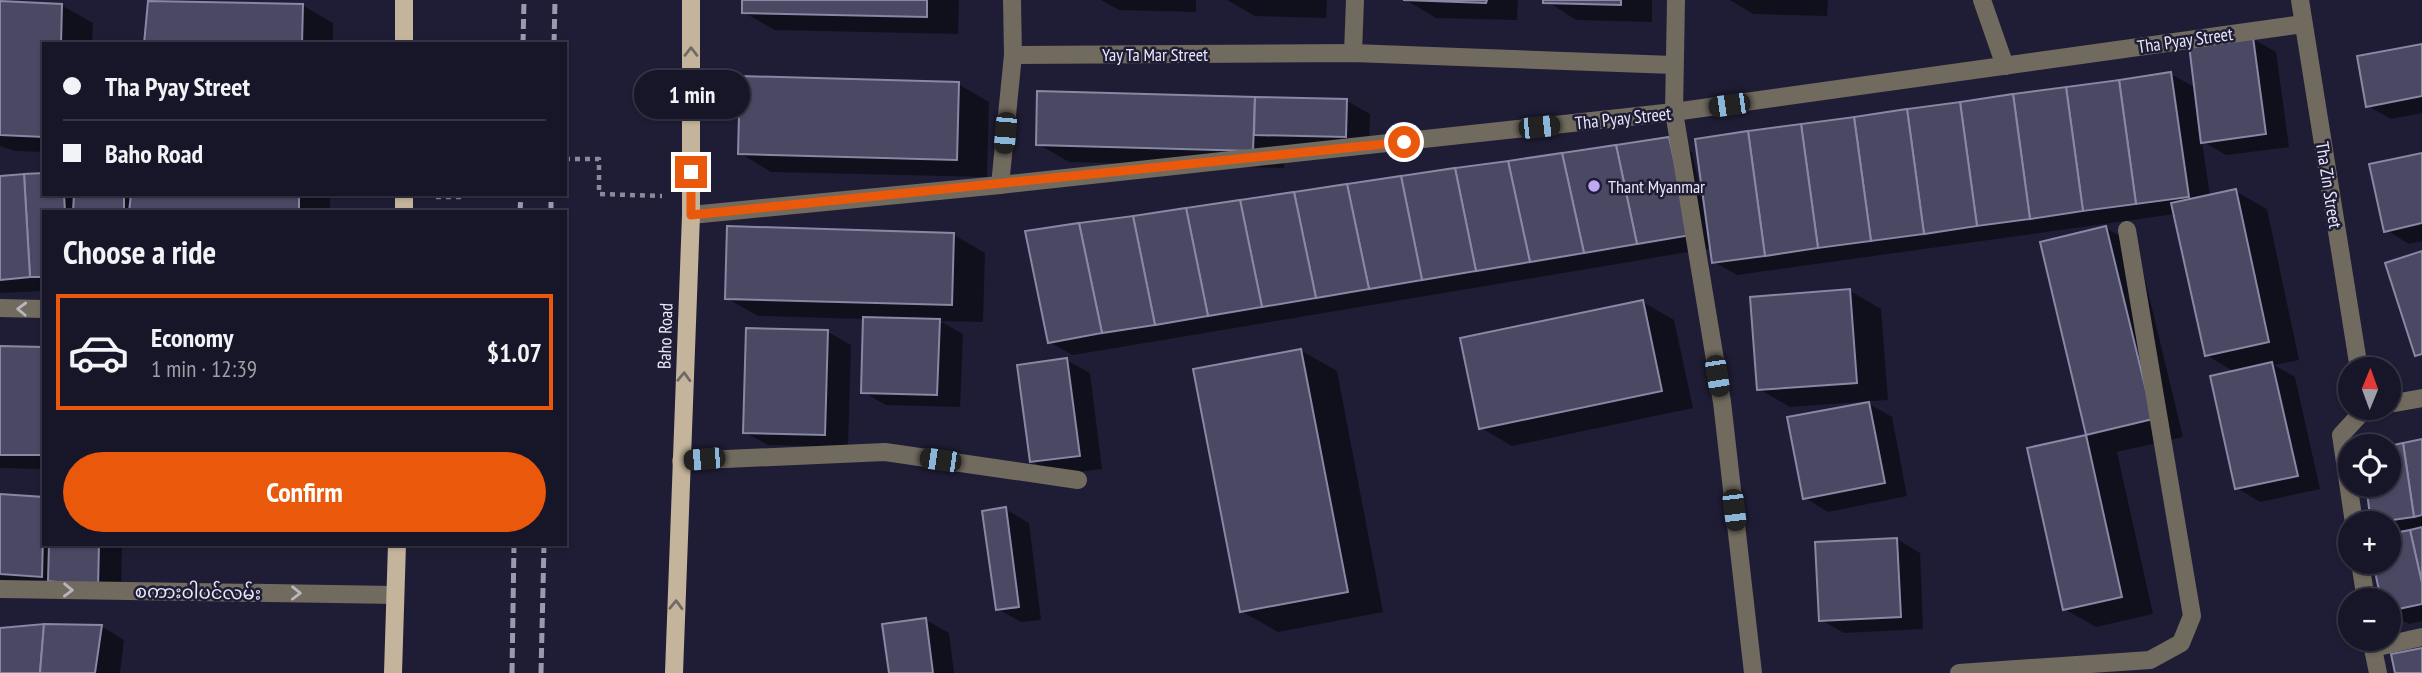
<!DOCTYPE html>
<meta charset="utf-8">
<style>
:root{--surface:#171628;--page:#242334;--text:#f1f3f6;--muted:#9e9fa8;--line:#363545;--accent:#ea580c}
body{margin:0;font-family:"PT Sans Narrow","Noto Sans Myanmar",sans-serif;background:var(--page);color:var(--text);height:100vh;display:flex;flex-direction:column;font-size:26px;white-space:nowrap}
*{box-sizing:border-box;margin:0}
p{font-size:23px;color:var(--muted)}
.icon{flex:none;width:38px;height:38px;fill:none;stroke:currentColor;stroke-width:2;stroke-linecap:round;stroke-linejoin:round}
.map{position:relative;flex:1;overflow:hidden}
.details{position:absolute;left:42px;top:210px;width:525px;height:336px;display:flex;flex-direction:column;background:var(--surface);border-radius:0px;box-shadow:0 2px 5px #0004,0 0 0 2px var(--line)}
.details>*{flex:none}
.hud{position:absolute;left:42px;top:42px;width:525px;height:154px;border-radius:0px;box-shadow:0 2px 5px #0004,0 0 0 2px var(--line);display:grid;align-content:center;height:154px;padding:0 21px;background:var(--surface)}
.needle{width:46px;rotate:1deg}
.controls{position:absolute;left:2338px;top:357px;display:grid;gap:14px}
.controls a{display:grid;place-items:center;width:63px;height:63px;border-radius:50%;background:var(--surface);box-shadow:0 2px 5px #0004,0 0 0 2px var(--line);font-size:35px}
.end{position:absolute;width:32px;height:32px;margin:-16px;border:9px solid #ea580c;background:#fff;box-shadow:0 0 0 4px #fff}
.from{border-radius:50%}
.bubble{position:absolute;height:49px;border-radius:24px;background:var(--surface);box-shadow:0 2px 5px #0004,0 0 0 2px var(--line);font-size:23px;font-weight:700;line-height:49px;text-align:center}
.car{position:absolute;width:21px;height:42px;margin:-21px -10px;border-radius:9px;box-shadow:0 0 5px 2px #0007;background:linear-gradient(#222 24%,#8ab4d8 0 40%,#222 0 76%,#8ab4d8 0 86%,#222 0)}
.hud b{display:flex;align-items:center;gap:24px;height:66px;font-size:26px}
.hud b+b{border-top:2px solid var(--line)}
.hud i{width:18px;height:18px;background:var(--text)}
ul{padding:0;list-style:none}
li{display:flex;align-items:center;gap:21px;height:116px;margin:0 14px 10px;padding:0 7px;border:4px solid var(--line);border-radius:0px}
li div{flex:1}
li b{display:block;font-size:26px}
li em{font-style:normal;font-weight:700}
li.current{border-color:var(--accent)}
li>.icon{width:63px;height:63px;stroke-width:1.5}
h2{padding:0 21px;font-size:32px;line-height:84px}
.primary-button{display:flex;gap:14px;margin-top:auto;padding:14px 21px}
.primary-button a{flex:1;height:80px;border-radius:42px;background:var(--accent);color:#fff;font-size:28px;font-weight:700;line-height:80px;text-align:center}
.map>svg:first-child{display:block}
.shadow{fill:#0007}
.building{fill:#4a4863;stroke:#8887a5;stroke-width:2}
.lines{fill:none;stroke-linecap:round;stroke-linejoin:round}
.path{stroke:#8a899d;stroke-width:4.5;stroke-dasharray:5 5;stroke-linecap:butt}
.minor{stroke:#716a5e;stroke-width:18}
.major{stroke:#c3b49b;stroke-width:18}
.rail{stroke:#9a99ad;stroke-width:5;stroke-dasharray:10 5;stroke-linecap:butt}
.oneway{stroke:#716868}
.oneway2{stroke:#b8b6bb}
.route{stroke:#ea580c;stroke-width:9}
.poi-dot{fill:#bfa9f4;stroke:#1f1d35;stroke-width:2.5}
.labels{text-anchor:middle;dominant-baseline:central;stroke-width:5;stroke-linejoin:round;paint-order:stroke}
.street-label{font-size:18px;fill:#e8e8f9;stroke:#1f1d35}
.poi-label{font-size:18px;fill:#e8e8f9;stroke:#1f1d35;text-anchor:start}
</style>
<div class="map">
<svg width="2422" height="673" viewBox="0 0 2422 673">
<rect width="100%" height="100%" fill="#1f1d35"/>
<g class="shadow">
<path d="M 744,0 L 959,0 L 958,34 L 775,30 L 743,12 Z"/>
<path d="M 1101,0 L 1196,0 L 1196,12 L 1119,10 Z"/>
<path d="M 1227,0 L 1327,0 L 1326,18 L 1255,16 Z"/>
<path d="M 1406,0 L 1518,0 L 1517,20 L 1436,18 Z"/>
<path d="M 1545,0 L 1652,0 L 1652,22 L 1576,20 Z"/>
<path d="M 1730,0 L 1828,0 L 1827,16 L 1753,14 Z"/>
<path d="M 0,3 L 61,5 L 93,23 L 92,44 L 44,44 L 44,152 L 15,151 L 0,146 Z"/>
<path d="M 302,5 L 333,23 L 333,44 L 146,44 Z"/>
<path d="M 2253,39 L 2276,52 L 2289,147 L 2226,155 L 2202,141 L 2210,196 L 2235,191 L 2267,209 L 2299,360 L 2274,365 L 2295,377 L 2320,489 L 2260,502 L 2237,488 L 2235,372 L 2206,355 L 2175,214 L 1737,275 L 1714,262 L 1712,248 L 1073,355 L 1049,342 L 1669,139 L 1692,152 L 1701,193 L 2171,74 L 2196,88 Z"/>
<path d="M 2422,46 L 2422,113 L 2391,119 L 2368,106 Z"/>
<path d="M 958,84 L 989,102 L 987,177 L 771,172 L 740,153 Z"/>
<path d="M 1039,93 L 1347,101 L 1370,114 L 1369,150 L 1285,148 L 1284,168 L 1069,162 L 1038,144 Z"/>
<path d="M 2422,154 L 2422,241 L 2409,244 L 2386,230 Z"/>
<path d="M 0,178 L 44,194 L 330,194 L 330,212 L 44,212 L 44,291 L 0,293 Z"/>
<path d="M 2106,228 L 2137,246 L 2183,437 L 2117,452 L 2153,614 L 2096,627 L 2064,609 L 2029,449 L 2088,436 L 2042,243 Z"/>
<path d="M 954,235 L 985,253 L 983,322 L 940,321 L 963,334 L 960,407 L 886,405 L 863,392 L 865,319 L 758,316 L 726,298 Z"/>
<path d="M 1850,291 L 1881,309 L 1888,400 L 1790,407 L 1759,389 Z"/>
<path d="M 1643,302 L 1674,320 L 1693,408 L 1512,446 L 1481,428 Z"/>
<path d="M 828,332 L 851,345 L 848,447 L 768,445 L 744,432 Z"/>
<path d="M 0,348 L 44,349 L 44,469 L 0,468 Z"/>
<path d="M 1300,350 L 1337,371 L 1383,612 L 1278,632 L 1241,611 Z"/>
<path d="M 1066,360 L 1090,373 L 1102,469 L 1055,475 L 1032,461 Z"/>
<path d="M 1868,403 L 1892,417 L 1907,496 L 1828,512 L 1805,498 Z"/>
<path d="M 2422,441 L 2422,621 L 2409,624 L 2389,613 L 2389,600 L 2383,600 L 2375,562 L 2389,562 L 2389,536 L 2392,535 L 2389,533 L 2389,523 L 2373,523 L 2368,485 L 2389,485 L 2389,448 Z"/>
<path d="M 0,497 L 44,499 L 44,544 L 122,544 L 121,599 L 0,586 Z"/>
<path d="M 1005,509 L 1029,523 L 1041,620 L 1021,622 L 998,609 Z"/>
<path d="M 1897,539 L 1920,553 L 1923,629 L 1844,633 L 1821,620 Z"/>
<path d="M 926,620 L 949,633 L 954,673 L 891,673 Z"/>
<path d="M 101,626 L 124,640 L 120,673 L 0,673 L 0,629 Z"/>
</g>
<g class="building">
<path d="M 742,0 L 927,0 L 927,17 L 742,13 Z"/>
<path d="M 1403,0 L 1487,0 L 1486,3 Z"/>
<path d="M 1543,0 L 1621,0 L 1621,5 L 1543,3 Z"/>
<path d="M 0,1 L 62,4 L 61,44 L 44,44 L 44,137 L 0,135 Z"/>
<path d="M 148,1 L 303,4 L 302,44 L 144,44 Z"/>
<path d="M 2253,37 L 2266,134 L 2201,143 L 2189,45 Z"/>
<path d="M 2422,44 L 2422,96 L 2366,107 L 2357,56 Z"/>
<path d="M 2171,72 L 2189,197 L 2136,204 L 2119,80 Z"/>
<path d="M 740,76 L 959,82 L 957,160 L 738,154 Z"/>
<path d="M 2119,80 L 2136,204 L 2083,211 L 2066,87 Z"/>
<path d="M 2066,87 L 2083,211 L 2030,219 L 2013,94 Z"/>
<path d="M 1037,91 L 1255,97 L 1253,151 L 1036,145 Z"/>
<path d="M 2013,94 L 2030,219 L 1977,226 L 1960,102 Z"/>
<path d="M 1255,97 L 1347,99 L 1346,137 L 1254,135 Z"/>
<path d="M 1960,102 L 1977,226 L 1924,234 L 1907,109 Z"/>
<path d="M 1907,109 L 1924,234 L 1871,241 L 1854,117 Z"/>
<path d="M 1854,117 L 1871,241 L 1818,248 L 1801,124 Z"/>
<path d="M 1801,124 L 1818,248 L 1765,256 L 1748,131 Z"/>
<path d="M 1748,131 L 1765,256 L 1712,263 L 1695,139 Z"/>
<path d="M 1669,137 L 1691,235 L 1637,244 L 1616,145 Z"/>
<path d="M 1616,145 L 1637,244 L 1584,253 L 1562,153 Z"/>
<path d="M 1562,153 L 1584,253 L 1530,262 L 1508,161 Z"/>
<path d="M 2422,153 L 2422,223 L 2384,232 L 2369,164 Z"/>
<path d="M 1508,161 L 1530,262 L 1476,271 L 1455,168 Z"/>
<path d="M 1455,168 L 1476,271 L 1422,280 L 1401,176 Z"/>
<path d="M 44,173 L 44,194 L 64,194 L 65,212 L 44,212 L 44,277 L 30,277 L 24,174 Z"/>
<path d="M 24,174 L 30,277 L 0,280 L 0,176 Z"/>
<path d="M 1401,176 L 1422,280 L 1369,289 L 1347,184 Z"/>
<path d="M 1347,184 L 1369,289 L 1316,298 L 1294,192 Z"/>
<path d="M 2236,189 L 2269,342 L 2205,356 L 2171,203 Z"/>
<path d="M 1294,192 L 1316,298 L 1262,307 L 1240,200 Z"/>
<path d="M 74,194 L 124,194 L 124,212 L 73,212 Z"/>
<path d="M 131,194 L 299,194 L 299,212 L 129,212 Z"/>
<path d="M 1240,200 L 1262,307 L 1208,316 L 1186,208 Z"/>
<path d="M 1186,208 L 1208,316 L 1155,325 L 1133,216 Z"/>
<path d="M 1133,216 L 1155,325 L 1102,333 L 1079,223 Z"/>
<path d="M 1079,223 L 1102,333 L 1048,343 L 1025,231 Z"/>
<path d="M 727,226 L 954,233 L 952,305 L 725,299 Z"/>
<path d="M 2106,226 L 2153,419 L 2086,435 L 2040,242 Z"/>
<path d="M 2422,251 L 2422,354 L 2415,356 L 2385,263 Z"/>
<path d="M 1850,289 L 1857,383 L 1757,390 L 1750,297 Z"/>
<path d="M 1643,300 L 1662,391 L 1479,429 L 1460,338 Z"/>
<path d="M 863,317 L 940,319 L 937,395 L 861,393 Z"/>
<path d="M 746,328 L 828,330 L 825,435 L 743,433 Z"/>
<path d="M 0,346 L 44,347 L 44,455 L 0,455 Z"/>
<path d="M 1301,349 L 1348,592 L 1240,612 L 1193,369 Z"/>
<path d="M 1067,358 L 1080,456 L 1030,462 L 1017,365 Z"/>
<path d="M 2272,362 L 2298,476 L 2235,489 L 2210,376 Z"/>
<path d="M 1869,402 L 1885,483 L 1803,499 L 1787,417 Z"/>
<path d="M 2086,435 L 2122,597 L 2063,610 L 2027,448 Z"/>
<path d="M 2422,439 L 2422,515 L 2414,517 L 2403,443 Z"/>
<path d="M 2403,443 L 2414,517 L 2371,523 L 2366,485 L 2389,485 L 2389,446 Z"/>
<path d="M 0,494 L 44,497 L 42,577 L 0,574 Z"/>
<path d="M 1006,507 L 1019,607 L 996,610 L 982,511 Z"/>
<path d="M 2422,527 L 2422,583 L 2410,530 Z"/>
<path d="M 2410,530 L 2422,583 L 2422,604 L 2389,611 L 2389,600 L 2381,600 L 2373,562 L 2389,562 L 2389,534 Z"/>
<path d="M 1897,538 L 1901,617 L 1819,621 L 1815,542 Z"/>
<path d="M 49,544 L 99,544 L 98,587 L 48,581 Z"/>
<path d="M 926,618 L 933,673 L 889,673 L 882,624 Z"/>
<path d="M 44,624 L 40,673 L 0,673 L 0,628 Z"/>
<path d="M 44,624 L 102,625 L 95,673 L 40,673 Z"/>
<path d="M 2422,648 L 2422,673 L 2395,673 L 2391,654 Z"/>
</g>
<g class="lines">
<g class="path">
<path d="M 565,159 L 599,159 L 599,194 L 662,196"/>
<path d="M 436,197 L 464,197 L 464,194"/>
</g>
<g class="minor">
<path d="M 1676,0 L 1674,112 L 1722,402 L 1753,673"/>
<path d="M 1982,0 L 2005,66"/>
<path d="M 2300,0 L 2359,369"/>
<path d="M 1353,53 L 1355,0"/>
<path d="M 1013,55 L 1353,53 L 1673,65"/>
<path d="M 1000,185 L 1013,55 L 1012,0"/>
<path d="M 691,215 L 1000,185 L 1674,112 L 2303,24"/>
<path d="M 0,308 L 44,309"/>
<path d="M 2389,404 L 2422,398"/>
<path d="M 681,461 L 885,452 L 1078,480"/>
<path d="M 2354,523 L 2341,435 L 2365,409"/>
<path d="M 2360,562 L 2366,600"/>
<path d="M 0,589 L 395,595"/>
<path d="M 2371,639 L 2378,673"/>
<path d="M 2373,648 L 2422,637"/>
<path d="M 1959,673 L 2150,660 L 2181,643 L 2192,616 L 2127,230"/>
</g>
<g class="major">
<path d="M 404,44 L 404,0"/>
<path d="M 404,212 L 404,194"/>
<path d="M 393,673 L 397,544"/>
<path d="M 674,673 L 691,215 L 691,0"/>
</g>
<g class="rail">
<path d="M 523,44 L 524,0"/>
<path d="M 554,44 L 555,0"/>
<path d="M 520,212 L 521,194"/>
<path d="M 551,212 L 551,194"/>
<path d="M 512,673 L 514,544"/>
<path d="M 541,673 L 544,544"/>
</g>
</g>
<defs><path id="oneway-chevron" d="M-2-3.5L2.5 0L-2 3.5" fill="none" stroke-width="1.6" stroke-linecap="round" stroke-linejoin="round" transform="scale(1.75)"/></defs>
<g class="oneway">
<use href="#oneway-chevron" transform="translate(691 52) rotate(-90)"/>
<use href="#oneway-chevron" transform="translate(684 377) rotate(-88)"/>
<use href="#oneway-chevron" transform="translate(676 605) rotate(-88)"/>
</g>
<g class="oneway2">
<use href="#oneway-chevron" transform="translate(22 309) rotate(-178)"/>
<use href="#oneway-chevron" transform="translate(68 590) rotate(1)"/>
<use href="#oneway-chevron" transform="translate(296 593) rotate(1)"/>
</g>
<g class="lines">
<path class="route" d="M 691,172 L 691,215 L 1404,142"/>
</g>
<circle class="poi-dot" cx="1594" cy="186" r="7"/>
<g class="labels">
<g class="street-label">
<text transform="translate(2185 40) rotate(-8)">Tha Pyay Street</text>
<text x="1155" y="54">Yay Ta Mar Street</text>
<text transform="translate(1623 118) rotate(-6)">Tha Pyay Street</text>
<text transform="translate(2329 185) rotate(81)">Tha Zin Street</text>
<text transform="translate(665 336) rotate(-88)">Baho Road</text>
<text transform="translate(198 592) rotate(1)">စကားဝါပင်လမ်း</text>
</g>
<g class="poi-label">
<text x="1608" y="186">Thant Myanmar</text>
</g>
</g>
</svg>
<div class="controls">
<a><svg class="needle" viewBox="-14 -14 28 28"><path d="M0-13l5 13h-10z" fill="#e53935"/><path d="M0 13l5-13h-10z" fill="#9e9fa8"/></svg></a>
<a><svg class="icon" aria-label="locate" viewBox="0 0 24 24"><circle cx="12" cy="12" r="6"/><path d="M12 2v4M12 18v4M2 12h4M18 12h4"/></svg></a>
<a>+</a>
<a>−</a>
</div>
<i class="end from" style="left:1404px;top:142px"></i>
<i class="end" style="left:691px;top:172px"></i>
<div class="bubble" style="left:634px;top:70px;width:116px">1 min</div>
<i class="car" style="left:1729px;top:105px;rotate:262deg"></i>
<i class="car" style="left:1539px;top:127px;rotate:84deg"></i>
<i class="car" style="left:1005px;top:133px;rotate:185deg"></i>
<i class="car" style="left:1717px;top:376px;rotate:171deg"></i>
<i class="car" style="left:704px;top:459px;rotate:265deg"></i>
<i class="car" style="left:940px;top:460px;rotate:278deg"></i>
<i class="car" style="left:1734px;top:510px;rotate:173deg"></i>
<div class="hud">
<b><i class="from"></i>Tha Pyay Street</b>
<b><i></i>Baho Road</b>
</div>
<section class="details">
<h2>Choose a ride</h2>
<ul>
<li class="current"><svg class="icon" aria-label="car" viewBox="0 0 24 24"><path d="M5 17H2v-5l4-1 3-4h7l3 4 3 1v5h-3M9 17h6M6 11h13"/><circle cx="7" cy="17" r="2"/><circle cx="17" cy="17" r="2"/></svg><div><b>Economy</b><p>1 min · 12:39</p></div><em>$1.07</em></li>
</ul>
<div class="primary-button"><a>Confirm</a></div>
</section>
</div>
